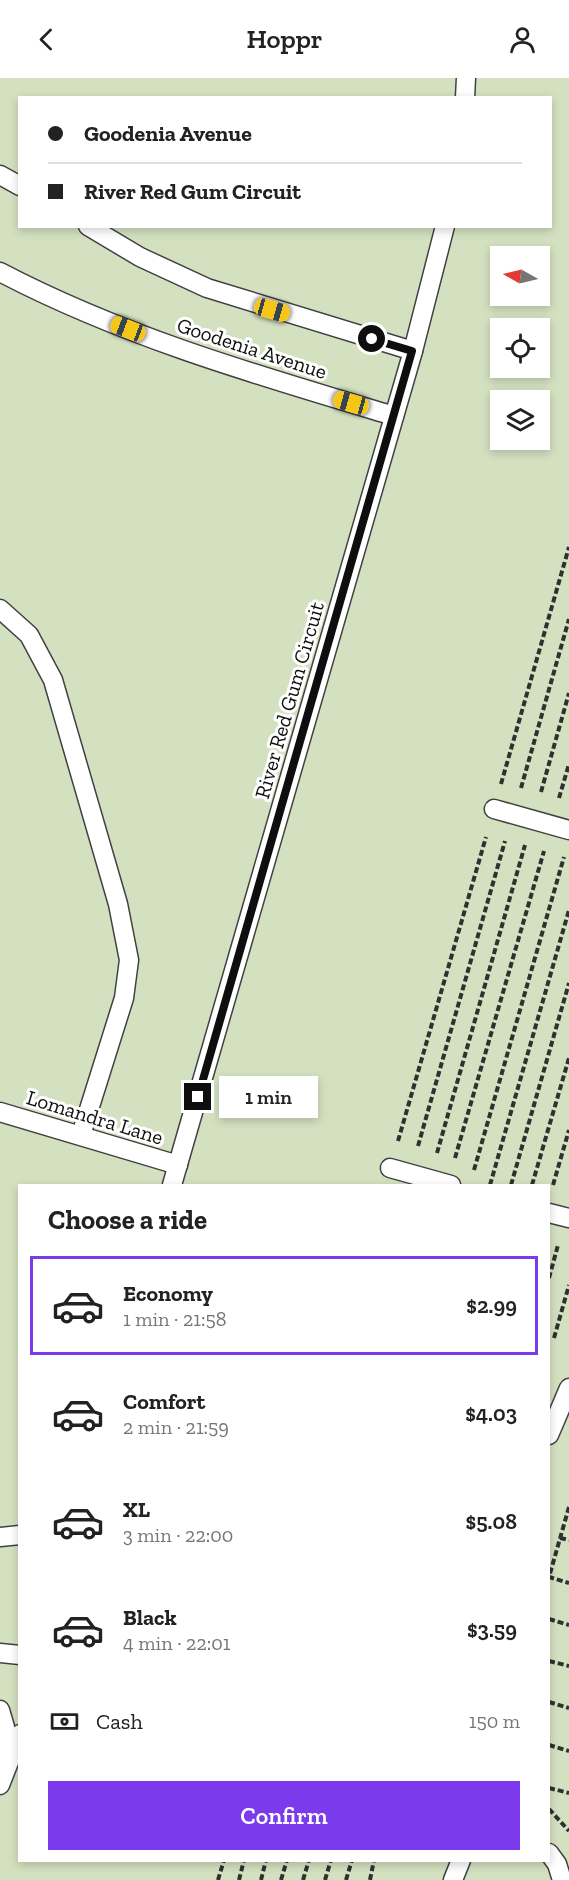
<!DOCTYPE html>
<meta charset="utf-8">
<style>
:root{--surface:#fff;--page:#f6f6f6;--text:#222;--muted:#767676;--line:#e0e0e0;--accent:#7c3aed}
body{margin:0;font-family:"Zilla Slab",serif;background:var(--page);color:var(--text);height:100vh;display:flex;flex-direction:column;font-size:22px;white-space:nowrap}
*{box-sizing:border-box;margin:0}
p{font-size:20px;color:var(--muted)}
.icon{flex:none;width:33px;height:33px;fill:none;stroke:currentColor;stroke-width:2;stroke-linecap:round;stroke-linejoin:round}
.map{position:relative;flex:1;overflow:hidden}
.drawer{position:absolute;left:18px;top:1106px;width:532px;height:678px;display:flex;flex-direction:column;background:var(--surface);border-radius:0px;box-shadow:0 3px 9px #0003}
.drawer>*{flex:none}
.guide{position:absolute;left:18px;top:18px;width:534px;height:132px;border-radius:0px;box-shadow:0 3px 9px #0003;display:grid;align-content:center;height:132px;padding:0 30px;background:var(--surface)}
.needle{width:39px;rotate:278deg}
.fabs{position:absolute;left:490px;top:168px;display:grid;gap:12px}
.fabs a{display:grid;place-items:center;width:60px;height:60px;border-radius:0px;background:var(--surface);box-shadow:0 3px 9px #0003;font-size:30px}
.end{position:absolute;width:27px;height:27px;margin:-14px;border:8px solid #0e0e0e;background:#fff;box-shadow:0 0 0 3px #fff}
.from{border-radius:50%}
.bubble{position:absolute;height:42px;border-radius:0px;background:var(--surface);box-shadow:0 3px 9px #0003;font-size:20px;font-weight:600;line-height:42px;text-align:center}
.car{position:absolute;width:18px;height:36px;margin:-18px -9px;border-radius:8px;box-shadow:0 0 4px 2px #0007;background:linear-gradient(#f5c518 24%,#345 0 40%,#f5c518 0 76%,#345 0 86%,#f5c518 0)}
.guide b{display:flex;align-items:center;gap:21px;height:57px;font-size:22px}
.guide b+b{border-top:2px solid var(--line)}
.guide i{width:15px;height:15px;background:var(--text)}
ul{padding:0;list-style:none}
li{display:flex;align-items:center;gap:18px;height:99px;margin:0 12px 9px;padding:0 18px;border:3px solid transparent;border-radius:0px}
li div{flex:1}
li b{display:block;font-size:22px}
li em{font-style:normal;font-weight:600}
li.selected{border-color:var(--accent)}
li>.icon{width:54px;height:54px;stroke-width:1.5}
h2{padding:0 30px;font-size:27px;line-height:72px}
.pay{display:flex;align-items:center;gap:15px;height:66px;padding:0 30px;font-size:22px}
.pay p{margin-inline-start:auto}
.cta{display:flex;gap:12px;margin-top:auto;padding:12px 30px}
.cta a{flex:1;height:69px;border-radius:0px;background:var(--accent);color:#fff;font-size:24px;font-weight:600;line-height:69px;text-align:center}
header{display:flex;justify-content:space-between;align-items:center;height:78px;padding:0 30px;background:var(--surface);font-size:27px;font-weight:600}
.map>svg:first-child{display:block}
.cemetery{fill:#d4e1c0;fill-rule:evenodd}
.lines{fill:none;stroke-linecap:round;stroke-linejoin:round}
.lane-casing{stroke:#414141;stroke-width:21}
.path{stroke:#303030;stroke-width:4;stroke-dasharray:6 3;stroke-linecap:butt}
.lane{stroke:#fff;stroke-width:18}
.route{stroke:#0e0e0e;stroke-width:8}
.labels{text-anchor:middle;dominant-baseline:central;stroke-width:6;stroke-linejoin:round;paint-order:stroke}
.street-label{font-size:21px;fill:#0e0e0e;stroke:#fff}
</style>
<header><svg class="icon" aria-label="back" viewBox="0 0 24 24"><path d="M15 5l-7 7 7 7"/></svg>Hoppr<svg class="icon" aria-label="person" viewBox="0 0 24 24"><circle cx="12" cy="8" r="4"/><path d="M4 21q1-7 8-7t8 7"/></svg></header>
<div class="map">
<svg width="569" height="1802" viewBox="0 0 569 1802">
<rect width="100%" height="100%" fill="#fffdef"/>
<path class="cemetery" d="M 0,0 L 569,0 L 569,1802 L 0,1802 ZM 20,20 L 550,20 L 550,148 L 20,148 ZM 501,178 L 540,178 L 540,218 L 501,218 ZM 501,250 L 540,250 L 540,290 L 501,290 ZM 501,322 L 540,322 L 540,362 L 501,362 ZM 20,1107 L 549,1107 L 549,1782 L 20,1782 Z"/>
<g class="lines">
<defs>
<g id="lane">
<path d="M 465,20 L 466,0"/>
<path d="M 0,97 L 20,108"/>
<path d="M 88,148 L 140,179 L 207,210 L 413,273"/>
<path d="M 0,194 C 124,259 260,298 394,338"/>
<path d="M 0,531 L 29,557 L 53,602 L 118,826 L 129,882 L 124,920 L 81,1057"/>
<path d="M 494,731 L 569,752"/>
<path d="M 0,1034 L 178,1087"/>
<path d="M 390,1090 L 451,1107"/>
<path d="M 172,1107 L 413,273 L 445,148"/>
<path d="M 549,1135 L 569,1140"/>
<path d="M 549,1357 L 569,1310"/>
<path d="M 0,1459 L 20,1457"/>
<path d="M 0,1575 L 20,1577"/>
<path d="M 0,1632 L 5,1649 L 6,1681"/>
<path d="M 0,1707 L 20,1656"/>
<path d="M 549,1775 L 557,1786 L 562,1802"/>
<path d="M 453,1802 L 461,1782"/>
</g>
</defs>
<use href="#lane" class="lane-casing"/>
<g class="path">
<path d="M 501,706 L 569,469"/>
<path d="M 521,710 L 569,541"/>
<path d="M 541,714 L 569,615"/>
<path d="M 559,720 L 569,686"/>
<path d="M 398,1063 L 486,759"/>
<path d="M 418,1068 L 505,763"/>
<path d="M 437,1075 L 525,767"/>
<path d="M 455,1080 L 544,773"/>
<path d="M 474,1092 L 564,779"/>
<path d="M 490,1107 L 569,832"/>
<path d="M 511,1107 L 569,905"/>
<path d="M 532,1107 L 569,980"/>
<path d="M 553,1107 L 569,1052"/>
<path d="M 549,1200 L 558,1167"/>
<path d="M 554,1260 L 569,1207"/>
<path d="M 569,1429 L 549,1499 L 569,1505"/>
<path d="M 560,1460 L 569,1462"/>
<path d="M 549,1541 L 569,1547"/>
<path d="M 549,1583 L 569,1588"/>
<path d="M 549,1624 L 569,1630"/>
<path d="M 549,1667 L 569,1673"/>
<path d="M 549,1710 L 569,1715"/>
<path d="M 549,1731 L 569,1753"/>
<path d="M 218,1802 L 224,1782"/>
<path d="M 239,1802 L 244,1782"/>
<path d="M 261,1802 L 266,1782"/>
<path d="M 281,1802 L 287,1782"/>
<path d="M 303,1802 L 309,1782"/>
<path d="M 325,1802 L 331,1782"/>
<path d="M 346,1802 L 352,1782"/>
<path d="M 370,1802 L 374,1782"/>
</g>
<use href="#lane" class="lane"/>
</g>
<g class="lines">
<path class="route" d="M 198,1019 L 412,273 L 372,261"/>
</g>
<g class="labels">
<g class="street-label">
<text transform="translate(252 270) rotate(18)">Goodenia Avenue</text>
<text transform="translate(289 622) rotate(-74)">River Red Gum Circuit</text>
<text transform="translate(95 1039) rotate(17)">Lomandra Lane</text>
</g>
</g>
</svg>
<div class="fabs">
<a><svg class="needle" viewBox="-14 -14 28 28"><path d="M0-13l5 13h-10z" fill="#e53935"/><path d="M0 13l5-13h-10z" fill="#767676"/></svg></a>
<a><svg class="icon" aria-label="locate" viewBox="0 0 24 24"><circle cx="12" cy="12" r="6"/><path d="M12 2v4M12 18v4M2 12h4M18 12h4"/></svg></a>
<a><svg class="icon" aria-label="layers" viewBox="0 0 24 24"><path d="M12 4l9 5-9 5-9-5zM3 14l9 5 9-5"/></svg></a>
</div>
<i class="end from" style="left:372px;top:261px"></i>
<i class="end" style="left:198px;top:1019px"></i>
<div class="bubble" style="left:219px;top:998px;width:99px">1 min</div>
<i class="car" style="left:272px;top:232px;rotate:106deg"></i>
<i class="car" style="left:128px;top:251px;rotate:291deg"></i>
<i class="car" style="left:351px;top:325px;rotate:286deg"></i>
<div class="guide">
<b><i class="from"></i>Goodenia Avenue</b>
<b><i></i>River Red Gum Circuit</b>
</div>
<section class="drawer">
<h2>Choose a ride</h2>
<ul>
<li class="selected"><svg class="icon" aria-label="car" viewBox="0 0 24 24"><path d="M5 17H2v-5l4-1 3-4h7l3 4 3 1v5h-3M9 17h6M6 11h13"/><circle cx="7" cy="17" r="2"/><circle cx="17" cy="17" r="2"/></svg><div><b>Economy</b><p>1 min · 21:58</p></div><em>$2.99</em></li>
<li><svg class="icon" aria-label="car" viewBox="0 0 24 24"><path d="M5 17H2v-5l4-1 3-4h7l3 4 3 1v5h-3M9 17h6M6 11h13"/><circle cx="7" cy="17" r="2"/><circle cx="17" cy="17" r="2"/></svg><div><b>Comfort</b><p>2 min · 21:59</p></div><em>$4.03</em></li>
<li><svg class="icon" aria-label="car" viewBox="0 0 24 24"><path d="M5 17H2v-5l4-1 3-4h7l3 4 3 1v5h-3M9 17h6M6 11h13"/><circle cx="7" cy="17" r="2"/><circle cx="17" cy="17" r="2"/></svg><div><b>XL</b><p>3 min · 22:00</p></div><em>$5.08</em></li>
<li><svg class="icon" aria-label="car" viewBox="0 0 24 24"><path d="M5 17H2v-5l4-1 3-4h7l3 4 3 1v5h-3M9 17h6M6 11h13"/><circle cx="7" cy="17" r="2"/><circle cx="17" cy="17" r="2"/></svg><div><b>Black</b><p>4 min · 22:01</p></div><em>$3.59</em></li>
</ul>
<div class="pay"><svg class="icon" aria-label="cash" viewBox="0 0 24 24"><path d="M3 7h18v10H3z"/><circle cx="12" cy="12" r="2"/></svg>Cash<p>150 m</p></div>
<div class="cta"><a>Confirm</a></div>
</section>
</div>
